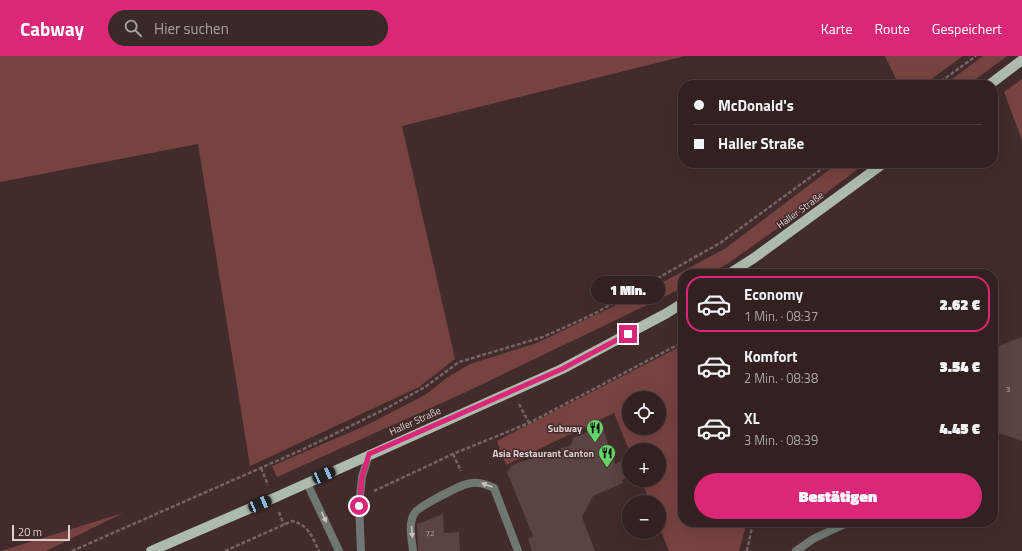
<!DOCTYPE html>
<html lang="de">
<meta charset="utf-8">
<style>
:root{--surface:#322120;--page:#3a2929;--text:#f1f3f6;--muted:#a8a3a5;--line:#4d3e3e;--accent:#db2777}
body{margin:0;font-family:"Titillium Web",sans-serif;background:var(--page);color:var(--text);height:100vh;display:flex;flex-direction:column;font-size:15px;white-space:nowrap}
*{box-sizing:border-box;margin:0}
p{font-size:13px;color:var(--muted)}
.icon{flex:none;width:22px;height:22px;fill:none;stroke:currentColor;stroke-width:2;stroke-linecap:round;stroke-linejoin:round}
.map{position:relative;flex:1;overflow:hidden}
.sheet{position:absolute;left:678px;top:213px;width:320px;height:258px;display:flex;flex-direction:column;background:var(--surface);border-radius:16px;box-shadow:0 4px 16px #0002,0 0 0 1px var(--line)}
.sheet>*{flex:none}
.top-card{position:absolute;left:678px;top:24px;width:320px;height:88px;border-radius:16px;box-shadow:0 4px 16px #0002,0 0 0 1px var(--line);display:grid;align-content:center;height:88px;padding:0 16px;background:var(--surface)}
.fabs{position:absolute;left:622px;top:335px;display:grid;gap:8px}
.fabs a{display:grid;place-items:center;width:44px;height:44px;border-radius:50%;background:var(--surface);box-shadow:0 4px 16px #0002,0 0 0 1px var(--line);font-size:20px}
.scale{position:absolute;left:12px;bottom:10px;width:58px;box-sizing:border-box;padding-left:4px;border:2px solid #decfce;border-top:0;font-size:11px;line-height:14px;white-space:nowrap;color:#decfce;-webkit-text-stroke:3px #422c2b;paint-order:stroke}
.end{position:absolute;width:18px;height:18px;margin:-9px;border:5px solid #db2777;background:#fff;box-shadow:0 0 0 2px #fff}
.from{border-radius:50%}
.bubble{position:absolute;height:28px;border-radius:14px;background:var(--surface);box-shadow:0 4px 16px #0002,0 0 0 1px var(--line);font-size:13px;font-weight:800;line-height:28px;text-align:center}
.car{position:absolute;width:12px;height:24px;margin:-12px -6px;border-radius:5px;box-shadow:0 0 3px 1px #0007;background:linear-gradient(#222 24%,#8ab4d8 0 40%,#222 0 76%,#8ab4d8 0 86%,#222 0)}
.top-card b{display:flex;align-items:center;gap:14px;height:38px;font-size:15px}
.top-card b+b{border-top:1px solid var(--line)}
.top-card i{width:10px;height:10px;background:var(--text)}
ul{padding:7px 0 0;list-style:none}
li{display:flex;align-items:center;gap:12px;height:56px;margin:0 8px 6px;padding:0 8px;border:2px solid transparent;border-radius:16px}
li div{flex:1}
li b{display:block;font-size:15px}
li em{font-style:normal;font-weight:800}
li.on{border-color:var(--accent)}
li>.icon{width:36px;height:36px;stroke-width:1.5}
.primary-button{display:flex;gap:8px;margin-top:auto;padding:8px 16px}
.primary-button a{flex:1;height:46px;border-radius:24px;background:var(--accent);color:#fff;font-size:16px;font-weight:800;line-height:46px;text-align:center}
header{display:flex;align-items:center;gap:24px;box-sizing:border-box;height:56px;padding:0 20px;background:var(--accent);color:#fff}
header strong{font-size:19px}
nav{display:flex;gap:22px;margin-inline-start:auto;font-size:14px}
.search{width:280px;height:36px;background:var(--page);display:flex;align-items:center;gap:10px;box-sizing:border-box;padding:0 14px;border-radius:22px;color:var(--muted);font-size:15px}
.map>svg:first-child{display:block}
.green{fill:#774341;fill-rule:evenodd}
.building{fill:#5a4342}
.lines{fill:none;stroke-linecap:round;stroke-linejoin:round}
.path{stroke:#766261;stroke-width:2.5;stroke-dasharray:4 2;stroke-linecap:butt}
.lane{stroke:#707770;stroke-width:8}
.street{stroke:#707770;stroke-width:8}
.primary{stroke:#acbbac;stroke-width:10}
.oneway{fill:#cec2c0}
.route{stroke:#db2777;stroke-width:5}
.labels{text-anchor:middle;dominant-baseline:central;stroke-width:3;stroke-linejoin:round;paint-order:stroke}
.number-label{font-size:8px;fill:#bdacab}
.street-label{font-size:10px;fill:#decfce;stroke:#422c2b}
.poi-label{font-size:10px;font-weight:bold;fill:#decfce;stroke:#422c2b;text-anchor:end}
</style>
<header>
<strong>Cabway</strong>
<div class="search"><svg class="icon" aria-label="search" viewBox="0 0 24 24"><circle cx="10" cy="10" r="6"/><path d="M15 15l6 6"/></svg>Hier suchen</div>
<nav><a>Karte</a><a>Route</a><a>Gespeichert</a></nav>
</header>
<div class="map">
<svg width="1022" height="495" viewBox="0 0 1022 495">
<rect width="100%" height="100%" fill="#422c2b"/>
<g class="green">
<path d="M 0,0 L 685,0 L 402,70 L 455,303 L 419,331 L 250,410 L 198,88 L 0,126 Z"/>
<path d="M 885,0 L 963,0 L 923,29 L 899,29 Z"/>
<path d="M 983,0 L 1007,0 L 968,29 L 944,29 Z"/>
<path d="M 1022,23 L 1022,84 L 1004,36 Z"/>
<path d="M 838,107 L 866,107 L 798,158 L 727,208 L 708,218 L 683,218 L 683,231 L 668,239 L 466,336 L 277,421 L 272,410 L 367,369 L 425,339 L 448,321 L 470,308 L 537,287 L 652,232 L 726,192 Z"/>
<path d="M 683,289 L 683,466 L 747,466 L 739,495 L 669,495 L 659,470 L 659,446 L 650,446 L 641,424 L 659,424 L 659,394 L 629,394 L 614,357 L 506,409 L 497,385 ZM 629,342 L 659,342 L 659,372 L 629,372 Z"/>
<path d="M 123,457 L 46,495 L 1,495 Z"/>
</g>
<g class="building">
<path d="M 1022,281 L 1022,385 L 993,375 L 993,292 Z"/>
<path d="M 602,370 L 615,408 L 625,403 L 629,414 L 629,421 L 622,424 L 623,427 L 593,440 L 582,461 L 595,495 L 532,495 L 528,483 L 533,480 L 507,416 L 512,409 L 571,389 L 573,382 Z"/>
<path d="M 443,458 L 444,477 L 459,476 L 460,495 L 418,495 L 417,468 Z"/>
</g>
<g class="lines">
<g class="path">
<path d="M 936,29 L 976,0"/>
<path d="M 519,348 L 529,367"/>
<path d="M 453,398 L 461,415"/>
<path d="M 261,412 L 268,429"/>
<path d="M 374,435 L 453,398 L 529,367 L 683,286"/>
<path d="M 279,456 L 284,469"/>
<path d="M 72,495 L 306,392 L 389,351 L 425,331 L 459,306 L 543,281 L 594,258 L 720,187 L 830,107"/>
<path d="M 225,495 L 292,465 C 309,469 312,481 319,495"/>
<path d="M 747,495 L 753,466"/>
</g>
<path class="lane" d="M 413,495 C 412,484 408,469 414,458 C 417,451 459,430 467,428 C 478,425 485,428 494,432 L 518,495"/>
<g class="street">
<path d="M 307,427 L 339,495"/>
<path d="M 361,495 L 359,449 L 362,421 L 369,398"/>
<path d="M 796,495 L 813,483 L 849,466"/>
</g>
<g class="primary">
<path d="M 989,29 L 1022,4"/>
<path d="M 729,218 L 754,202 L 884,107"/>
<path d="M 151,495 L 274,442 L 562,313 L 667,257 L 683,247"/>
</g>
</g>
<defs><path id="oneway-solid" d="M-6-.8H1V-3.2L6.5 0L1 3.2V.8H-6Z"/></defs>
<g class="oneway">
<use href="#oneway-solid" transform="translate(487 429) rotate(-160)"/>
<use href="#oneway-solid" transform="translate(324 461) rotate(65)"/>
<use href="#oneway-solid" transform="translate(412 476) rotate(85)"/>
</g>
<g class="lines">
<path class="route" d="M 359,450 L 362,421 L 369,398 L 562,313 L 628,278"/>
</g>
<defs>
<symbol id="restaurant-pin" viewBox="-11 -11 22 30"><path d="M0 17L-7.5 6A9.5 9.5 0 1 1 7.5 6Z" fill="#63d469" stroke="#422c2b"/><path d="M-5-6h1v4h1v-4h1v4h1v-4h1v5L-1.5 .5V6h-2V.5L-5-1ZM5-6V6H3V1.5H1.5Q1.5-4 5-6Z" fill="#111"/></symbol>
</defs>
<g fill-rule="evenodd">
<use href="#restaurant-pin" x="585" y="362" width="20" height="27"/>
<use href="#restaurant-pin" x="597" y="387" width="20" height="27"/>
</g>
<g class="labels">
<g class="number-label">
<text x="1008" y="333">3</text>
<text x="430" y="477">72</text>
</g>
<g class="street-label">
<text transform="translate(800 154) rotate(-36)">Haller Straße</text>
<text transform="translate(415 365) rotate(-24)">Haller Straße</text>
</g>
<g class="poi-label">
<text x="582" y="372">Subway</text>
<text x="594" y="397">Asia Restaurant Canton</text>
</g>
</g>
</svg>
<div class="fabs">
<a><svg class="icon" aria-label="locate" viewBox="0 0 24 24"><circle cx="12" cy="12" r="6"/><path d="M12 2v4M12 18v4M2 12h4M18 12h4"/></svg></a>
<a>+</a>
<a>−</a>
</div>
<div class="scale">20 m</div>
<i class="end from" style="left:359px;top:450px"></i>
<i class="end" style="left:628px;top:278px"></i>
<div class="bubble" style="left:591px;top:220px;width:74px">1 Min.</div>
<i class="car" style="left:324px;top:419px;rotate:66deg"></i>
<i class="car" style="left:260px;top:448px;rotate:67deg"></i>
<div class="top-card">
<b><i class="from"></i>McDonald's</b>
<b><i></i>Haller Straße</b>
</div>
<section class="sheet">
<ul>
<li class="on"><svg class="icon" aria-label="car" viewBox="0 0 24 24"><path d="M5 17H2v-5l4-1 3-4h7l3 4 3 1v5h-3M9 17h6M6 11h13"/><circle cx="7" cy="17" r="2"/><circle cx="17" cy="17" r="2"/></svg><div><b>Economy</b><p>1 Min. · 08:37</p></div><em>2.62 €</em></li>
<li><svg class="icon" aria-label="car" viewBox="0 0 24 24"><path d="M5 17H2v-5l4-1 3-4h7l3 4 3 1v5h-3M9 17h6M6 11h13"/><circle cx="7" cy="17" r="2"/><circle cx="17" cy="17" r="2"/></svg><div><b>Komfort</b><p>2 Min. · 08:38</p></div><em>3.54 €</em></li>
<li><svg class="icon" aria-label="car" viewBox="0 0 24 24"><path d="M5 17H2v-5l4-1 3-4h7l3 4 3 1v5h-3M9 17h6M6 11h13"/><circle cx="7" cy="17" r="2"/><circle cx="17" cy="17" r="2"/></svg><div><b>XL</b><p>3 Min. · 08:39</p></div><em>4.45 €</em></li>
</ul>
<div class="primary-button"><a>Bestätigen</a></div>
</section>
</div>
